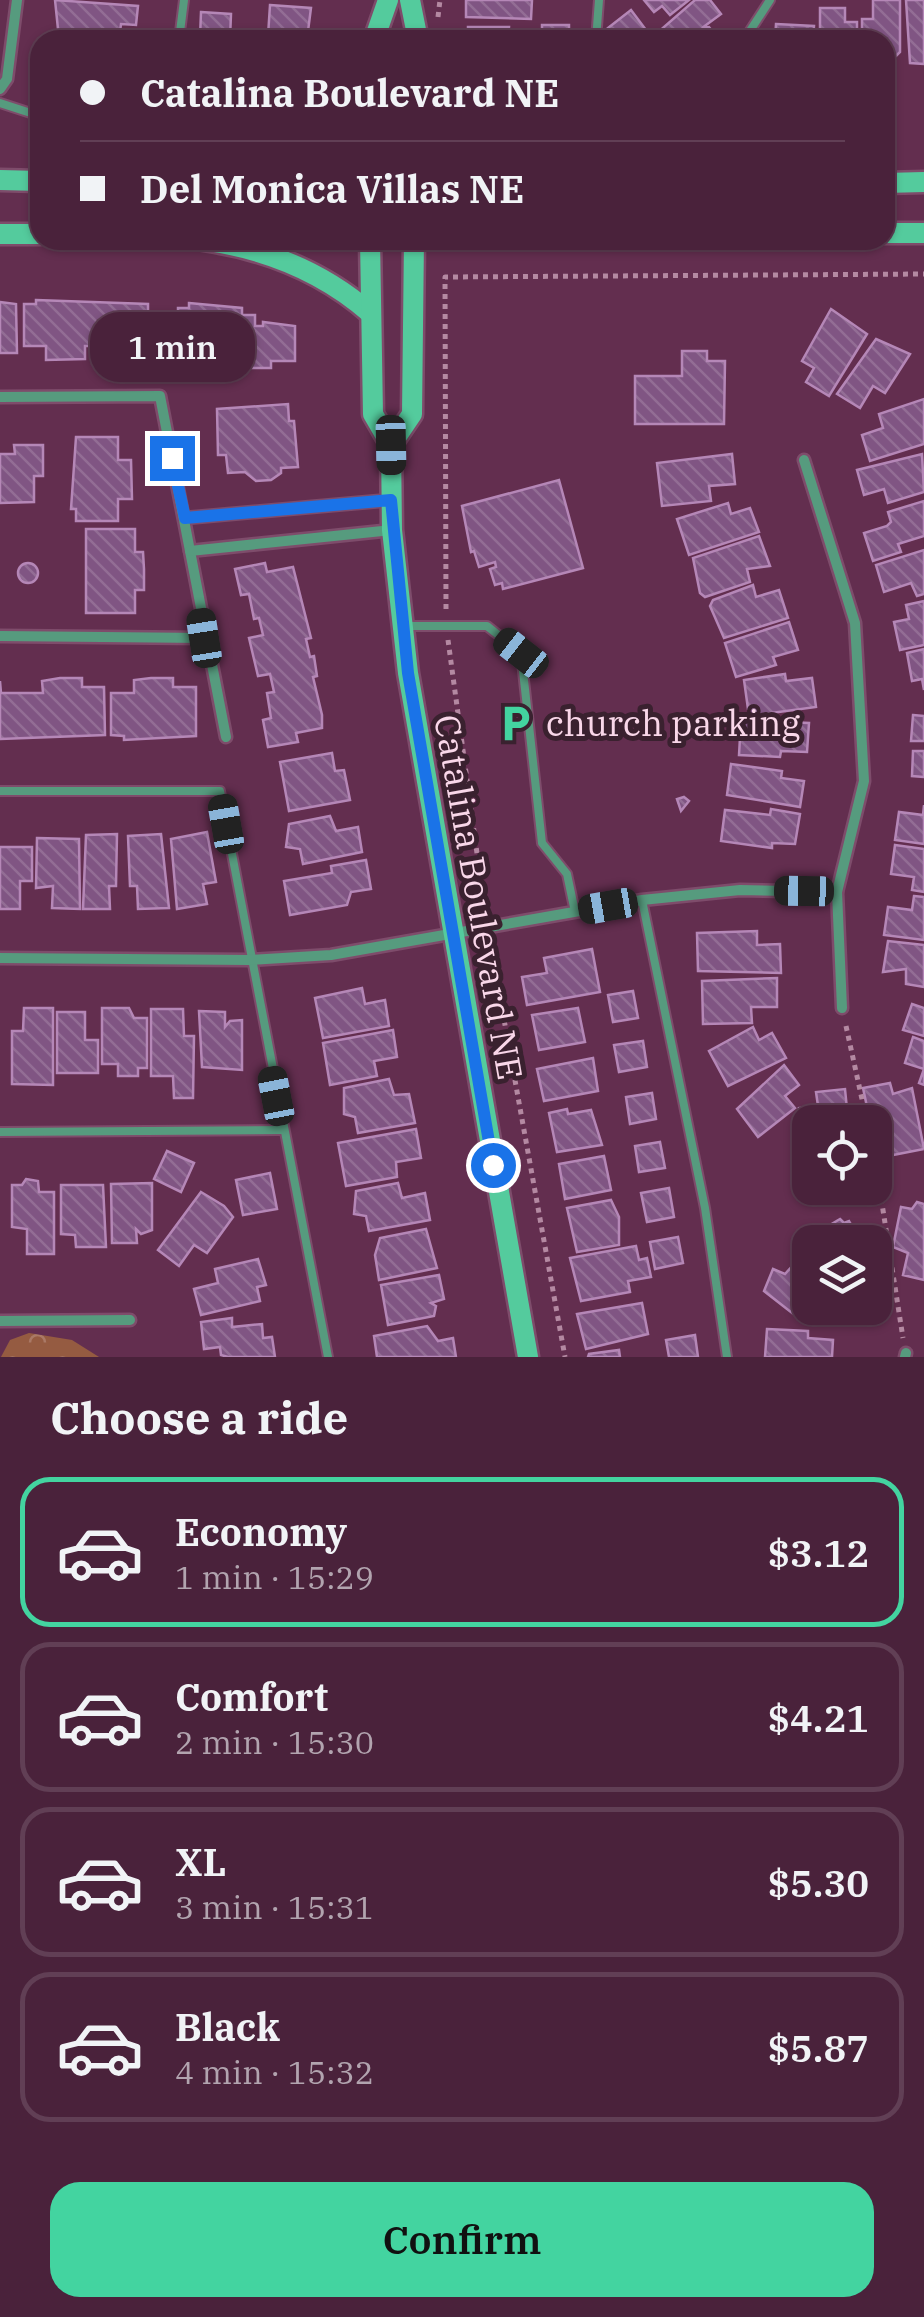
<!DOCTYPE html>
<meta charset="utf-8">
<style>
:root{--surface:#4a223b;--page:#512a42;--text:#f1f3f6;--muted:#b2a4af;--line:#613f55;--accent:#43d4a0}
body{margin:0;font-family:"IBM Plex Serif",serif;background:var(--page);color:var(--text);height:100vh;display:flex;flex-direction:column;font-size:38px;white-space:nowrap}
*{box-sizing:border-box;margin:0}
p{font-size:32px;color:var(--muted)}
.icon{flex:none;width:55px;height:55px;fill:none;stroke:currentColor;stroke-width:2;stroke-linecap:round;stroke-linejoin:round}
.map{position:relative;height:1357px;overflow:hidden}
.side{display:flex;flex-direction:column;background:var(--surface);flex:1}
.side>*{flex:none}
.hud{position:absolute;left:30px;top:30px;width:865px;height:220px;border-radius:30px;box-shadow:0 2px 8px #0004,0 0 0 2px var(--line);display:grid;align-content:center;height:220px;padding:0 50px;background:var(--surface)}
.fabs{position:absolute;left:792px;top:1105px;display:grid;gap:20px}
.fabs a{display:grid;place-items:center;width:100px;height:100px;border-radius:20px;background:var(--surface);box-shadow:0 2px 8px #0004,0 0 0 2px var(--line);font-size:50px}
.end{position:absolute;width:45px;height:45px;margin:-22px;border:12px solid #1a73e8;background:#fff;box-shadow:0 0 0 5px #fff}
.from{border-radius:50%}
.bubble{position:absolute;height:70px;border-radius:30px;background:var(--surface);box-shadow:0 2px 8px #0004,0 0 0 2px var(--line);font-size:32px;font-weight:600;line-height:70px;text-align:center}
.car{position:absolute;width:30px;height:60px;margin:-30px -15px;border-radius:12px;box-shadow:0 0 8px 2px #0007;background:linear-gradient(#222 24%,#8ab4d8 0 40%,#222 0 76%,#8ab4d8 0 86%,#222 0)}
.hud b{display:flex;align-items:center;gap:35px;height:95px;font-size:38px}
.hud b+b{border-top:2px solid var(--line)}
.hud i{width:25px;height:25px;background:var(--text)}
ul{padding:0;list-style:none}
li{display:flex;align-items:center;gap:30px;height:150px;margin:0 20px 15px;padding:0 30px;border:5px solid var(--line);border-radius:30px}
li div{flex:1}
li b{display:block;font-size:38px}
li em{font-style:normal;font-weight:600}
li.selected{border-color:var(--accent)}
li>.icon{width:90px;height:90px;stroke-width:1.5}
h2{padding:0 50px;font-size:45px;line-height:120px}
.action{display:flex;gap:20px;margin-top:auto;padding:20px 50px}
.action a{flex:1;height:115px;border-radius:30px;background:var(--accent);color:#111;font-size:40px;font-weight:600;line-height:115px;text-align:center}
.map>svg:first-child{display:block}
.forest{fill:url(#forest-crowns)}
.building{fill:url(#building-back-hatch);stroke:#b587b7;stroke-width:2.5}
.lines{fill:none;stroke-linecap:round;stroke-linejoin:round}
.lane-casing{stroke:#7e4c6b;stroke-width:12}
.street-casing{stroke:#7e4c6b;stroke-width:15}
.secondary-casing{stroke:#7e4c6b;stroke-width:25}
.path{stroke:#b489a2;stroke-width:5;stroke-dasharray:5 5;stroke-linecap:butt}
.lane{stroke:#569b7e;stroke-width:8}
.street{stroke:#569b7e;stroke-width:10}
.secondary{stroke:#54cb9d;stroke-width:20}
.route{stroke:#1a73e8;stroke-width:12}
.labels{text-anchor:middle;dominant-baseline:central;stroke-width:10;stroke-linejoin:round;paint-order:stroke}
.poi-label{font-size:35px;fill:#f9d7e9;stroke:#3a212f;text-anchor:start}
.street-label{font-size:35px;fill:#f9d7e9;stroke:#3a212f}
</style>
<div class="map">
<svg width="924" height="1357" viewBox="0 0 924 1357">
<defs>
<pattern id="forest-crowns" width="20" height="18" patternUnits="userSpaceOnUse" patternTransform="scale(2.5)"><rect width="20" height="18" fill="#955b41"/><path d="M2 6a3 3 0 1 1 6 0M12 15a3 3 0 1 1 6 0" fill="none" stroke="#aa7966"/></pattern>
<pattern id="building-back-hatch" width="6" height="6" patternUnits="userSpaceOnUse" patternTransform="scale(2.5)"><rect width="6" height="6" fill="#805583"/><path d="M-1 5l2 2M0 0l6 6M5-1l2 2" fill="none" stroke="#936d95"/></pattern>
</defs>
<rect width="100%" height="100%" fill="#632e4f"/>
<path class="forest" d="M 29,1333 L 72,1340 L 99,1357 L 1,1357 L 10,1340 Z"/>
<g class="building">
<path d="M 55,0 L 138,6 L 136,25 L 121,24 L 120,32 L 58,29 Z"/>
<path d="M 466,0 L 532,0 L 531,19 L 466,17 Z"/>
<path d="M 644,0 L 689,0 L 670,15 L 662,6 L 654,12 Z"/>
<path d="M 695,0 L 710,0 L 721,14 L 702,28 L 709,27 L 717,37 L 649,40 Z"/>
<path d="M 873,0 L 900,0 L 900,52 L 894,58 L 885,58 L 885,40 L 862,40 L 862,19 L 873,19 Z"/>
<path d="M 906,0 L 924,0 L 924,64 L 910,63 Z"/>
<path d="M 270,5 L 311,8 L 307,39 L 268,36 Z"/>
<path d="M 820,8 L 845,8 L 845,22 L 857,22 L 857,40 L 820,40 Z"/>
<path d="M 631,10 L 649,34 L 641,40 L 617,40 L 608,28 Z"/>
<path d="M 201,12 L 231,14 L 230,39 L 200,38 Z"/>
<path d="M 776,24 L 814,26 L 813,40 L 775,40 Z"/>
<rect x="542" y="25" width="27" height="15"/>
<path d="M 468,27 L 509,27 L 508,40 L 468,40 Z"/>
<path d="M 36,300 L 148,304 L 148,353 L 125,353 L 125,362 L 104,362 L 104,346 L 85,346 L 85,359 L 46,360 L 46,346 L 24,346 L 24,304 L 36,304 Z"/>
<path d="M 0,302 L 16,304 L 17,353 L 0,353 Z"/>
<path d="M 189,303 L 242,308 L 242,315 L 255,315 L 255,326 L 263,326 L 263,322 L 295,326 L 295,361 L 271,361 L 271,368 L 251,368 L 237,366 L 237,356 L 200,349 L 200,362 L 178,362 L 178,308 L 189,308 Z"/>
<path d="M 831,309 L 867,334 L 829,396 L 806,382 L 814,368 L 802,361 Z"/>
<path d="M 876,339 L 910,354 L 885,393 L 873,386 L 860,408 L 837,394 Z"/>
<path d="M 682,351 L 707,351 L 707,361 L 725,361 L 724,424 L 635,424 L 635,376 L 682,376 Z"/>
<path d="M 924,399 L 924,444 L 870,461 L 862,435 L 883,428 L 879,414 Z"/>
<path d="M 288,404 L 289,421 L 294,421 L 298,467 L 281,468 L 281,473 L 271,480 L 256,481 L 245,472 L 228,473 L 226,455 L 218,455 L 217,409 Z"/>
<path d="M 76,437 L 118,437 L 118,460 L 131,460 L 132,499 L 118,499 L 118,521 L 76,521 L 76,509 L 71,509 Z"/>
<path d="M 14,445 L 43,445 L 43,476 L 34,476 L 34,502 L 0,503 L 0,454 L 15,454 Z"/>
<path d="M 732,454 L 735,484 L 709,486 L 711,501 L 662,506 L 657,463 Z"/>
<path d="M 922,454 L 924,492 L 888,503 L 884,489 L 864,495 L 857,470 Z"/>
<path d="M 559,480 L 583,568 L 503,589 L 502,583 L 495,585 L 490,569 L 496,567 L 495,562 L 479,567 L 474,551 L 471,552 L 462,506 Z"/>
<path d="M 924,501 L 924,536 L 898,544 L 901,552 L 873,561 L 864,533 L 887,526 L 891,522 L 888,512 Z"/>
<path d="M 728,503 L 731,514 L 750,508 L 759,532 L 689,555 L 677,519 Z"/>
<path d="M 86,529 L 135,529 L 135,552 L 143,552 L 144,569 L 144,590 L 135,590 L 135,613 L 86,613 Z"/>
<path d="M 759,536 L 770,566 L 747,569 L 750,582 L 705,597 L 700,593 L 693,558 Z"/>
<path d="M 924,550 L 924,594 L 917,596 L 911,583 L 884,592 L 876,565 Z"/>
<circle cx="28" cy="573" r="10"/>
<path d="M 265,563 L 267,572 L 293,567 L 311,638 L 306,639 L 310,657 L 314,656 L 317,676 L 313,677 L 322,715 L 322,728 L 296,733 L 298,742 L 268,747 L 263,720 L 271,718 L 267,693 L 274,692 L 270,674 L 258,676 L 249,638 L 263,635 L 259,618 L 254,619 L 249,594 L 241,595 L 235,569 Z"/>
<path d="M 753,585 L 756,597 L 779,590 L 788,618 L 724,638 L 710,606 L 713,600 Z"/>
<path d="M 924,601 L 924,645 L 900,650 L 894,622 L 909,619 L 906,605 Z"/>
<path d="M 789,622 L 798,650 L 773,657 L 776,665 L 736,677 L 725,643 Z"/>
<path d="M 924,649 L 924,690 L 922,679 L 912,681 L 907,653 Z"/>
<path d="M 785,674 L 786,681 L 812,678 L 816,707 L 749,716 L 744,680 Z"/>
<path d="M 60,678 L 82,678 L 82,687 L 104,687 L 105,735 L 0,739 L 0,681 L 1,693 L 43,693 L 42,681 Z"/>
<path d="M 151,678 L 173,678 L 173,687 L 196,687 L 196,736 L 124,740 L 124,736 L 111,735 L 111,693 L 134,693 L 134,680 Z"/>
<path d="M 913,715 L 924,716 L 924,741 L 911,741 Z"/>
<path d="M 741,720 L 809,723 L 807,752 L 781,751 L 780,757 L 739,755 Z"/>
<path d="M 913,751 L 924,751 L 924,777 L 912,776 Z"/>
<path d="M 332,753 L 335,771 L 344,770 L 350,800 L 289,811 L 280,762 Z"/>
<path d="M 731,764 L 782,771 L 781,778 L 804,781 L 800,807 L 727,795 Z"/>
<path d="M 684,797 L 689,801 L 681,811 L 677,799 Z"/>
<path d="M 924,805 L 924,844 L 895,840 L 899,812 L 923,815 Z"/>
<path d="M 771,809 L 800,814 L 795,844 L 772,843 L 772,848 L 721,841 L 725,810 L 770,815 Z"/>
<path d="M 330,816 L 336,831 L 358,827 L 362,852 L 303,864 L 300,849 L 286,847 L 289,824 Z"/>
<path d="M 207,832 L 216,882 L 203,884 L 207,904 L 177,909 L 171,839 Z"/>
<path d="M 117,834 L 116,886 L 109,886 L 110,909 L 83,909 L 86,835 Z"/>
<path d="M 161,834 L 169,908 L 138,909 L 137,886 L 130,886 L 128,836 Z"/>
<path d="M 37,838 L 79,839 L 80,909 L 52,908 L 53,886 L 36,888 Z"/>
<path d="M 895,845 L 924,849 L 924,892 L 912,890 L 914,877 L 891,874 Z"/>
<path d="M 0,847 L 32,847 L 32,881 L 20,881 L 20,909 L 0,909 Z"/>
<path d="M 366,860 L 371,889 L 351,892 L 347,905 L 290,915 L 284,881 L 332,873 L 331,866 Z"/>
<path d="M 914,896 L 924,897 L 924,940 L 884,935 L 888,907 L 912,910 Z"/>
<path d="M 757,931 L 757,945 L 780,944 L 781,973 L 698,971 L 697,933 Z"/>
<path d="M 888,941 L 924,945 L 924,987 L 906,984 L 906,969 L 883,972 Z"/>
<path d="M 592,949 L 600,992 L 527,1005 L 522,977 L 547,973 L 544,958 Z"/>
<path d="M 777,978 L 777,1007 L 751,1007 L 752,1023 L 703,1024 L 702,981 Z"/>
<path d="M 362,988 L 365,1004 L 385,1000 L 389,1026 L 323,1038 L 315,998 Z"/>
<path d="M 633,991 L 638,1018 L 613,1022 L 608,995 Z"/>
<path d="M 912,1004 L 924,1008 L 924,1036 L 903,1030 Z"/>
<path d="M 24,1008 L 53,1008 L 53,1085 L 12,1084 L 12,1031 L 23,1031 Z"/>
<path d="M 102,1008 L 129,1008 L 134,1018 L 147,1018 L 147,1068 L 138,1068 L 138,1076 L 118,1076 L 118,1064 L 102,1064 Z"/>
<path d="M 578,1008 L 585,1042 L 539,1050 L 532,1015 Z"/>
<path d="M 151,1009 L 183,1009 L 184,1036 L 194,1036 L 193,1098 L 174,1098 L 173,1076 L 151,1076 Z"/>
<path d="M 199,1011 L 225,1012 L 225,1027 L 230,1021 L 242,1020 L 242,1070 L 202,1067 Z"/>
<path d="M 57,1012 L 85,1012 L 85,1040 L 98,1040 L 98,1073 L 57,1073 Z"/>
<path d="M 753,1027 L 759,1040 L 772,1033 L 786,1058 L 728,1086 L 709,1051 Z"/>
<path d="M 393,1030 L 397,1057 L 374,1061 L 377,1076 L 330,1085 L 323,1043 Z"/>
<path d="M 913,1037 L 924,1041 L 924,1085 L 919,1083 L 924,1069 L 905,1063 Z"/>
<path d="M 643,1041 L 647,1067 L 619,1072 L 614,1045 Z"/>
<path d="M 593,1058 L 598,1091 L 544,1101 L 537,1069 Z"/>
<path d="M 784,1065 L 799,1085 L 785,1096 L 795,1108 L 758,1137 L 737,1109 Z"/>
<path d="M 389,1079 L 394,1095 L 409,1094 L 415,1123 L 358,1133 L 355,1117 L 344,1114 L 344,1088 Z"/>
<path d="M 890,1083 L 893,1094 L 912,1088 L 924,1149 L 888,1156 L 880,1119 L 870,1121 L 863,1088 Z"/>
<path d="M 845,1089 L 848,1119 L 810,1122 L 810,1165 L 805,1165 L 799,1108 L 818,1106 L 816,1092 Z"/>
<path d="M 652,1093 L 656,1119 L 630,1124 L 626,1097 Z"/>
<path d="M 567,1109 L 568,1114 L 591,1110 L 602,1145 L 557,1152 L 549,1113 Z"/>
<path d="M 416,1129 L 421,1158 L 396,1162 L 397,1177 L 346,1186 L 338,1143 Z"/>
<path d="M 660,1142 L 665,1168 L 639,1172 L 635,1146 Z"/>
<path d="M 167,1151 L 194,1163 L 181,1192 L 154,1179 Z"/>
<path d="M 604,1156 L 611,1190 L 565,1199 L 559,1164 Z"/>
<path d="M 270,1173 L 277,1209 L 243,1215 L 236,1180 Z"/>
<path d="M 26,1179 L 38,1181 L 39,1192 L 54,1192 L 54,1254 L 27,1254 L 27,1229 L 12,1227 L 12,1185 L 22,1185 Z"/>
<path d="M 152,1183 L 152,1230 L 141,1234 L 136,1229 L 137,1243 L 112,1243 L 111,1184 Z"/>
<path d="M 398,1183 L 402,1198 L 425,1193 L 430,1220 L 369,1231 L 366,1216 L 354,1214 L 356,1191 Z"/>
<path d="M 61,1185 L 103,1185 L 106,1247 L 76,1247 L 75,1235 L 61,1234 Z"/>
<path d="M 669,1188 L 674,1217 L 647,1222 L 641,1193 Z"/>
<path d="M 201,1192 L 224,1206 L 233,1217 L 207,1253 L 194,1245 L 179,1266 L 158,1250 Z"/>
<path d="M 611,1200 L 619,1217 L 619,1245 L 577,1252 L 567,1208 Z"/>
<path d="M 917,1202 L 924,1204 L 924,1280 L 903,1275 L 908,1253 L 893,1247 L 901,1207 L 912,1209 Z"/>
<path d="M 840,1219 L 844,1223 L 849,1221 L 861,1242 L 814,1242 L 820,1231 Z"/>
<path d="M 426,1229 L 437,1268 L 379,1280 L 375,1255 L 380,1238 Z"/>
<path d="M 678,1237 L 683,1263 L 655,1269 L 650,1242 Z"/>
<path d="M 636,1246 L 639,1260 L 647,1258 L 651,1277 L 628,1281 L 630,1292 L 581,1301 L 570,1258 Z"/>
<path d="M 258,1259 L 266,1285 L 257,1287 L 260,1301 L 201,1315 L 194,1289 L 218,1283 L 215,1269 Z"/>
<path d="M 796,1262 L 810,1273 L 810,1308 L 836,1308 L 826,1320 L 810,1308 L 796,1316 L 764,1291 L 773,1269 L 785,1274 Z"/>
<path d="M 439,1275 L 444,1299 L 431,1303 L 436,1306 L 434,1316 L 388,1325 L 381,1285 Z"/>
<path d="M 642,1303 L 648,1334 L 586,1349 L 577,1314 Z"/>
<path d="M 232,1318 L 232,1327 L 262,1324 L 263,1338 L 272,1337 L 275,1357 L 228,1357 L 221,1355 L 220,1347 L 204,1349 L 201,1322 Z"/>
<path d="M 427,1326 L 438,1341 L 453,1338 L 456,1357 L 377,1357 L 374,1336 Z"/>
<path d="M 767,1329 L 808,1331 L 808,1338 L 833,1340 L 832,1357 L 765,1357 Z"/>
<path d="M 695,1335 L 698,1357 L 669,1357 L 666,1340 Z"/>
<path d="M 619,1350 L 620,1357 L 588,1357 L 589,1354 Z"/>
</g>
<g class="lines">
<defs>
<g id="lane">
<path d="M 179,40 L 184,0"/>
<path d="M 596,40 L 599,0"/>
<path d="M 744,40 L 770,0"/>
<path d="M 0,103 L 40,116"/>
<path d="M 407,626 L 487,626 L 521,653 L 542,843 L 567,874 L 575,912"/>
<path d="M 0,791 L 220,791 L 328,1357"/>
<path d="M 642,900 L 705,1208 L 727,1357"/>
<path d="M 0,1132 L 283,1130"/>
</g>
<g id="street">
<path d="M 0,89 L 7,79 L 17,0"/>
<path d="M 0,397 L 160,396 L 226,737"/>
<path d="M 804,460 L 855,623 L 864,781 L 837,892 L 842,1008"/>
<path d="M 185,518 L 391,500"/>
<path d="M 190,551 L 392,530"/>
<path d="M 0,636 L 204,638"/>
<path d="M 0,958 L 249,960 L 331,955 L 642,900 L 740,890 L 837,892"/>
<path d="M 0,1321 L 130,1320"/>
<path d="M 905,1357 L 906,1353"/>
</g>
<g id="secondary">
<path d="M 410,0 L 418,40"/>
<path d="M 374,40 L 388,0"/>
<path d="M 0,180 L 40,181"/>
<path d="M 885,183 L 924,182"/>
<path d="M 885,233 L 924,233"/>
<path d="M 0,234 L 40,234"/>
<path d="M 203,240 C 266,249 322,271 370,313"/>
<path d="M 370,240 L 373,414 L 391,445 L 392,530 L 408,673 L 528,1357"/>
<path d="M 391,445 L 412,414 L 414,240"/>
</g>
</defs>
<use href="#lane" class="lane-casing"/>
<use href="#street" class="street-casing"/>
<use href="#secondary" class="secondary-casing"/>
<g class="path">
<path d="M 438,17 L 440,0"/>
<path d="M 446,609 L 445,277 L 924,274"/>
<path d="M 448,640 L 485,912"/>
<path d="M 490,942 L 565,1357"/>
<path d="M 846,1026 L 867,1122"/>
<path d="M 875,1159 L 903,1338"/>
</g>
<use href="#lane" class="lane"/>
<use href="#street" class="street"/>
<use href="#secondary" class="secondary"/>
</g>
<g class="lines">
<path class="route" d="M 172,458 L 185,518 L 391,500 L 408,673 L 493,1165"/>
</g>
<defs>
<symbol id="parking-bare" viewBox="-9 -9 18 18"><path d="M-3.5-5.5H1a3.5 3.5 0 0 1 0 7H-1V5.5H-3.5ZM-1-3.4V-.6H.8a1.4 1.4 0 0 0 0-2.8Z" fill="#43d4a0" stroke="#3a212f" stroke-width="2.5" paint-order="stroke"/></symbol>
</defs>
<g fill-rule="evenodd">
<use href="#parking-bare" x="488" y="696" width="55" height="55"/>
</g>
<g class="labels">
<g class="poi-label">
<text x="546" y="723">church parking</text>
</g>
<g class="street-label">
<text transform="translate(479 897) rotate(80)">Catalina Boulevard NE</text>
</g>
</g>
</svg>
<div class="fabs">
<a><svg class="icon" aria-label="locate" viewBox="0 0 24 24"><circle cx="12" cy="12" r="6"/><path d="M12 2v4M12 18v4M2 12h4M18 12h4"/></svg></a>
<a><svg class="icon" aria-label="layers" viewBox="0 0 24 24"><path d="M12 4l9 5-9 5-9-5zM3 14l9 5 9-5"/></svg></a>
</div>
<i class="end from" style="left:493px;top:1165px"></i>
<i class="end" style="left:172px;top:458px"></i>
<div class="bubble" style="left:90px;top:312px;width:165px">1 min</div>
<i class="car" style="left:391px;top:445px;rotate:179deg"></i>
<i class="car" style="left:204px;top:638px;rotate:351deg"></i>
<i class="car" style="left:521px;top:653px;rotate:308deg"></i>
<i class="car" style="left:226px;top:824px;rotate:350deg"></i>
<i class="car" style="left:804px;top:891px;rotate:271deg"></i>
<i class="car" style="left:608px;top:906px;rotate:260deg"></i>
<i class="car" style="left:276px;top:1096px;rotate:349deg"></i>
<div class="hud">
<b><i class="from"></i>Catalina Boulevard NE</b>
<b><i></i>Del Monica Villas NE</b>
</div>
</div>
<section class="side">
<h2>Choose a ride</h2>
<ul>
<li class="selected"><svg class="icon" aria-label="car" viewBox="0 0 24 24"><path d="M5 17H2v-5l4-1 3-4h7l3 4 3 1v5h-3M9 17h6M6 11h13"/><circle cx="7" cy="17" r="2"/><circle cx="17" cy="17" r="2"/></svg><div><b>Economy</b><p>1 min · 15:29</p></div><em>$3.12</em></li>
<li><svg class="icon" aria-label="car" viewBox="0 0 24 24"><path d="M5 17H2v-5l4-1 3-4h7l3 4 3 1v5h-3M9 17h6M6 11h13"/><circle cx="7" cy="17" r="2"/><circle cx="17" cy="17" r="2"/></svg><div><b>Comfort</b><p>2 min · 15:30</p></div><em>$4.21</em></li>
<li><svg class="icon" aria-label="car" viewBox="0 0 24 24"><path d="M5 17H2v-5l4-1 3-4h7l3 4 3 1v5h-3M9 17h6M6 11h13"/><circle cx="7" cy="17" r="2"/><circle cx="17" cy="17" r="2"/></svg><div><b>XL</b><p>3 min · 15:31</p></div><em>$5.30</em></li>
<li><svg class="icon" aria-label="car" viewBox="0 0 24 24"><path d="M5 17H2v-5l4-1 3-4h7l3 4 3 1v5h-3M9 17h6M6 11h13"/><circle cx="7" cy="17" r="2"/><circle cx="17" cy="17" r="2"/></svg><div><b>Black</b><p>4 min · 15:32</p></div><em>$5.87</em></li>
</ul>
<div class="action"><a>Confirm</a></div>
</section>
